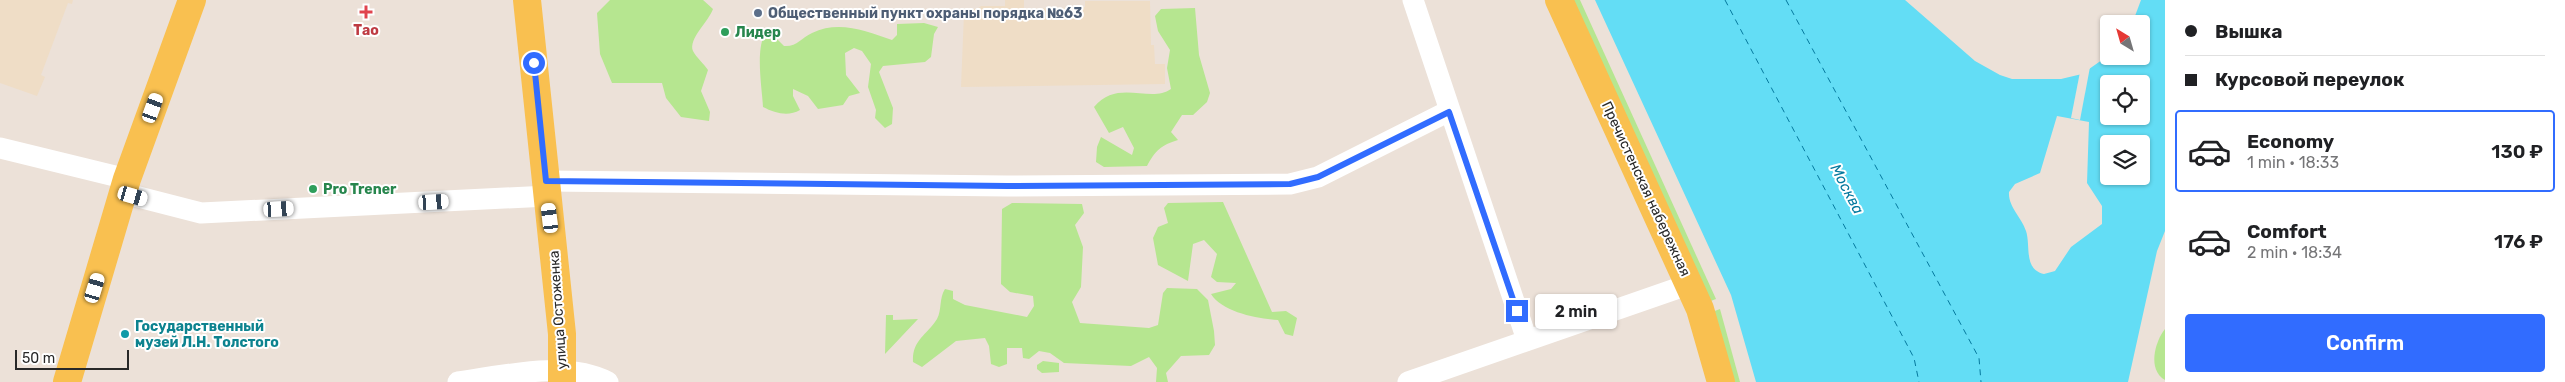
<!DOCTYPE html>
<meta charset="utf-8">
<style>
:root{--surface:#fff;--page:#f2f2f2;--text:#202124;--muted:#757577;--line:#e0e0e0;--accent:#316cff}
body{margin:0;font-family:Rubik,sans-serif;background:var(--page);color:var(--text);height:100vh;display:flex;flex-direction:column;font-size:19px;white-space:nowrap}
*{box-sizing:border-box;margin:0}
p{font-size:16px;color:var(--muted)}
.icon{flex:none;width:28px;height:28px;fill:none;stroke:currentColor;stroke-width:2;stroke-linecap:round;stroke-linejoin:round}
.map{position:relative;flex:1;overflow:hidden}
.sheet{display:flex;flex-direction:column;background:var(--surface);width:400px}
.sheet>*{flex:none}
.banner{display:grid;align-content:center;height:110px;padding:0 20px;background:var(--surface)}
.needle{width:32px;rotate:323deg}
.buttons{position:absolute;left:2100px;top:15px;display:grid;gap:10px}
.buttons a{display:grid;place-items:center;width:50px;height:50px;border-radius:5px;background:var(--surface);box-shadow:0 1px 4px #0004;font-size:25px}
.scale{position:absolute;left:15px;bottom:12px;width:114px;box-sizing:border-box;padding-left:5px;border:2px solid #282828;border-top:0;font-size:14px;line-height:18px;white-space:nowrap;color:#282828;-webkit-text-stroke:4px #fff;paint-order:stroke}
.end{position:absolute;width:22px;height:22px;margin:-11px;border:6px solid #316cff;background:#fff;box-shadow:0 0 0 2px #fff}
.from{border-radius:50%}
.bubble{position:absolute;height:35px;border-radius:5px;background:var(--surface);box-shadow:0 1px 4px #0004;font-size:16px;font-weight:600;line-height:35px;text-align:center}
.car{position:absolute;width:15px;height:30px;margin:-15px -8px;border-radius:6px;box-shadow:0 0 4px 1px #0007;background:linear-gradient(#fff 24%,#345 0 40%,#fff 0 76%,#345 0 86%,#fff 0)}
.banner b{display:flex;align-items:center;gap:18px;height:48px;font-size:19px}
.banner b+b{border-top:1px solid var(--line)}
.banner i{width:12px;height:12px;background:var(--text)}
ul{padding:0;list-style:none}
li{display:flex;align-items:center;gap:15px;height:82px;margin:0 10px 8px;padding:0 10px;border:2px solid transparent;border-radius:5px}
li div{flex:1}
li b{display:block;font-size:19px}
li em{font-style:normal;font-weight:600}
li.active{border-color:var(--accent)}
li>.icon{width:45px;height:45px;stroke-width:1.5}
.cta{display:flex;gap:10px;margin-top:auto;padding:10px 20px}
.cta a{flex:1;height:58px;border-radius:5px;background:var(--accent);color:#fff;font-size:20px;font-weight:600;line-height:58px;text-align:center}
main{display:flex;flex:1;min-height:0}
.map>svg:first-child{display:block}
.education{fill:#efddc6}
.green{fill:#b6e690}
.water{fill:#63ddf5;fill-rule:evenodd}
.pier{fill:#ece1d8}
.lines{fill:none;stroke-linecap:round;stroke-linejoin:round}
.ferry{stroke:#05799e;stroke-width:1;stroke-dasharray:6 5;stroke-linecap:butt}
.minor{stroke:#fff;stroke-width:21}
.major{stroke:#f9c050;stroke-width:28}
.route{stroke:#316cff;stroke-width:6}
.health-dot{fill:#e0444e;stroke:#fff;stroke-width:2}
.service-dot{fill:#5c6f8a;stroke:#fff;stroke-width:2}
.leisure-dot{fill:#2e9e5b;stroke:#fff;stroke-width:2}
.culture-dot{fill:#0f9aa8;stroke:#fff;stroke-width:2}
.labels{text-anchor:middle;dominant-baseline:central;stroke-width:4;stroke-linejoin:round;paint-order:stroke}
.service-label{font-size:14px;font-weight:bold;fill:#4e5e75;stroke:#fff;text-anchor:start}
.health-label{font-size:14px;font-weight:bold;fill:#be3a42;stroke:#fff}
.leisure-label{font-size:14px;font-weight:bold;fill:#27864d;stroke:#fff;text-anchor:start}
.street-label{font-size:14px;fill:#282828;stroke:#fff}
.culture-label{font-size:14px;font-weight:bold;fill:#0d838f;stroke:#fff;text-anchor:start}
.water-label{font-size:15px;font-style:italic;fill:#05799e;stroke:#fff}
</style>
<main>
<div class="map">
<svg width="2165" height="382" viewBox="0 0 2165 382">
<rect width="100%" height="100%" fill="#ece1d8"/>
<g class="education">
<path d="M 0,0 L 73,0 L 72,4 L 68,3 L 41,75 L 45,77 L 37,96 L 0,83 Z"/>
<path d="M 1005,0 L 1024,0 L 1024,8 L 1034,9 L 1085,7 L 1085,1 L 1150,1 L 1151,45 L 1154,45 L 1155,64 L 1165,64 L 1165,84 L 961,87 L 964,13 L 969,13 L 969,9 L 977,9 L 981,6 L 1005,6 Z"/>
</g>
<g class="green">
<path d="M 610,0 L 703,0 L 713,9 C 709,21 688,39 693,51 C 696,57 704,64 708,70 L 701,91 L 710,112 L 709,121 L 681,117 L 666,98 L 662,83 L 612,83 L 600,54 L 597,13 Z"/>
<path d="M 1571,0 L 1580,0 L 1716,299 L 1708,302 Z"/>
<path d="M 1195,8 L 1199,55 L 1210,93 L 1207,102 L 1193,115 L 1182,115 L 1171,132 L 1178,140 C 1161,145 1155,151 1147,166 L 1104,167 L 1096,162 L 1097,147 L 1101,137 L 1132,155 L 1134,148 L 1123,127 L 1109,133 L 1094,107 C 1118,78 1150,104 1171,89 L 1167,68 L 1170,50 L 1158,31 L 1155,16 L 1161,9 Z"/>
<path d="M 924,23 L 938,27 L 934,34 L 931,57 L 925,62 L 883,66 L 879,72 L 893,108 L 892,124 L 885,128 L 875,118 L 876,110 L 868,87 L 871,64 L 862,51 L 854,48 L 845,53 L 846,75 L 860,93 L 849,96 L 843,105 L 818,109 L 808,96 L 793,89 L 793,96 L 800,110 C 788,117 775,113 763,107 C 762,87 754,43 768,30 L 784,46 C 797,47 801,38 812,33 C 839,20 866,31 892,40 L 897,35 L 897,24 Z"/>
<path d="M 1223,202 L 1272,312 L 1286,311 L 1297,318 L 1293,336 L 1285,334 L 1278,320 C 1258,319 1222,312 1211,294 L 1231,289 L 1236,283 L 1217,282 L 1211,277 L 1217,254 L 1204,240 L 1193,244 L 1188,281 L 1158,265 L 1153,238 L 1158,227 L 1168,223 L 1164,208 L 1168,203 Z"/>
<path d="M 1012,203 L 1082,204 L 1084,213 L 1075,225 L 1083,247 L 1081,287 L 1072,302 L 1080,323 L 1149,328 L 1158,325 L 1163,293 L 1167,288 L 1197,289 L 1208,300 L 1214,331 L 1215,345 L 1209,355 L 1181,356 L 1166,373 L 1168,382 L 1156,382 L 1157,368 L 1149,357 L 1131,366 L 1064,363 L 1050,353 L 1039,351 L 1029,359 L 1023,358 L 1022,348 L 1007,348 L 1007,364 L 999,367 L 991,364 L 989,346 L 985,338 L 956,341 L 922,367 L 913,362 C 912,340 926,336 937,319 C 942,310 939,298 945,289 L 953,291 L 953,299 L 965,305 L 1027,317 L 1034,306 L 1033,296 L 1010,292 L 1001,284 L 1002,209 Z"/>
<path d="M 1720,309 L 1740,382 L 1732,382 L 1712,312 Z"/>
<path d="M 886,315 L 893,315 L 893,320 L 918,319 L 885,354 Z"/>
<path d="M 2165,329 L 2165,380 C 2147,370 2155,341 2165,329 Z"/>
<path d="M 1043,361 L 1059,363 L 1059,372 L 1042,373 L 1037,369 L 1037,365 Z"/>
</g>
<path class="water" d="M 1595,0 L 1905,0 L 1975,61 L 2000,75 L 2012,79 L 2061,79 L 2082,74 L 2109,55 L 2141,56 L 2141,24 L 2132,24 L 2141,0 L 2165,0 L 2165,231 L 2157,251 L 2128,382 L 1756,382 L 1731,295 ZM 2109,84 L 2141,84 L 2141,116 L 2109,116 ZM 2057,116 L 2089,122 L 2087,183 L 2102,206 L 2102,224 L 2071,247 L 2055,271 L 2044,274 C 2023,269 2031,246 2026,231 C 2022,218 2008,207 2009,192 L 2015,184 L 2040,173 ZM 2109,144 L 2141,144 L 2141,176 L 2109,176 Z"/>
<path class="pier" d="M 2090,67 L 2080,120 L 2071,118 L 2080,72 Z"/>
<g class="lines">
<g class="ferry">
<path d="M 1725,0 L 1914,358 L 1919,382"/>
<path d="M 1786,0 L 1979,358 L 1981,382"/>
</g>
<g class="minor">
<path d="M 1413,0 L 1527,340"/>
<path d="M 0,148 L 127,179"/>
<path d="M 546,181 L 1007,186 L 1290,184 L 1318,177 L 1449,111"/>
<path d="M 123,193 L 201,213 L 548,196"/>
<path d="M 458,382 C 502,376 567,360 608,382"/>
<path d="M 1408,382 L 1690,284"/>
</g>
<g class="major">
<path d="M 527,0 L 562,334 L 562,382"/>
<path d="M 1559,0 L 1700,309 L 1721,382"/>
<path d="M 67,382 L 127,179 L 192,0"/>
</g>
</g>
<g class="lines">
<path class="route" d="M 534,63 L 546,181 L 1007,186 L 1290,184 L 1318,177 L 1449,112 L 1517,311"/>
</g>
<path class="health-dot" d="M363.5 4.5h5v5h5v5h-5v5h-5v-5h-5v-5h5z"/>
<circle class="service-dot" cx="758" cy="13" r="5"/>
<g class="leisure-dot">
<circle cx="725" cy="32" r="5"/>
<circle cx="313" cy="189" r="5"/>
</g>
<circle class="culture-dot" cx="125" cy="334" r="5"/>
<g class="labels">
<g class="service-label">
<text x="768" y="13">Общественный пункт охраны порядка №63</text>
</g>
<g class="health-label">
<text x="366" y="30">Тао</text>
</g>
<g class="leisure-label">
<text x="735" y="32">Лидер</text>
<text x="323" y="189">Pro Trener</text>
</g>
<g class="street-label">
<text transform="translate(1646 189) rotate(65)">Пречистенская набережная</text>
<text transform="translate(558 310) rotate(-94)">улица Остоженка</text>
</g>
<g class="culture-label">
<text x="135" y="326">Государственный<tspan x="135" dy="16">музей Л.Н. Толстого</tspan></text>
</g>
<g class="water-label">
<text transform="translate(1847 189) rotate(62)">Москва</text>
</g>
</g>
</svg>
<div class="buttons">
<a><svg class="needle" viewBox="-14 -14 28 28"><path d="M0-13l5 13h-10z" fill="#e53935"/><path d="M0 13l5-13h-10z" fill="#757577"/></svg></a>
<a><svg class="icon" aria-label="locate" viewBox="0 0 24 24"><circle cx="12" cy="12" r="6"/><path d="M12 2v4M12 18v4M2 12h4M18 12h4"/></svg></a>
<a><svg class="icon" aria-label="layers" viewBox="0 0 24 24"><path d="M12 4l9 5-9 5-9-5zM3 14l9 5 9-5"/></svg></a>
</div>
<div class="scale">50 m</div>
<i class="end from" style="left:534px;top:63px"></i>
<i class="end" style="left:1517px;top:311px"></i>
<div class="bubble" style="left:1535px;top:294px;width:82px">2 min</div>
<i class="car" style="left:153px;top:108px;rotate:20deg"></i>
<i class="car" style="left:133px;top:196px;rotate:106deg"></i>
<i class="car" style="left:434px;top:202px;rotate:87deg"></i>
<i class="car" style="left:279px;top:209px;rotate:87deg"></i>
<i class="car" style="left:550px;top:218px;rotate:353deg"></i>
<i class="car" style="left:95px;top:288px;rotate:17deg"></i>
</div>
<section class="sheet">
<div class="banner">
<b><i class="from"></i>Вышка</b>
<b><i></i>Курсовой переулок</b>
</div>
<ul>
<li class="active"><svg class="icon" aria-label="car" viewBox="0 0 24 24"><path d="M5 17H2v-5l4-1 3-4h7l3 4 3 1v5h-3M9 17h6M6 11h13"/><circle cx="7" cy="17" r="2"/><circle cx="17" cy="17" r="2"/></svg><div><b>Economy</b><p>1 min · 18:33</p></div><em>130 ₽</em></li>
<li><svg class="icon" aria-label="car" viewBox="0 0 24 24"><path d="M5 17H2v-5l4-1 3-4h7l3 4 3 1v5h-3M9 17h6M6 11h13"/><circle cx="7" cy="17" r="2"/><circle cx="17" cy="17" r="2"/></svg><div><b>Comfort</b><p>2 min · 18:34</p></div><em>176 ₽</em></li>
</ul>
<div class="cta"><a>Confirm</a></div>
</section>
</main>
